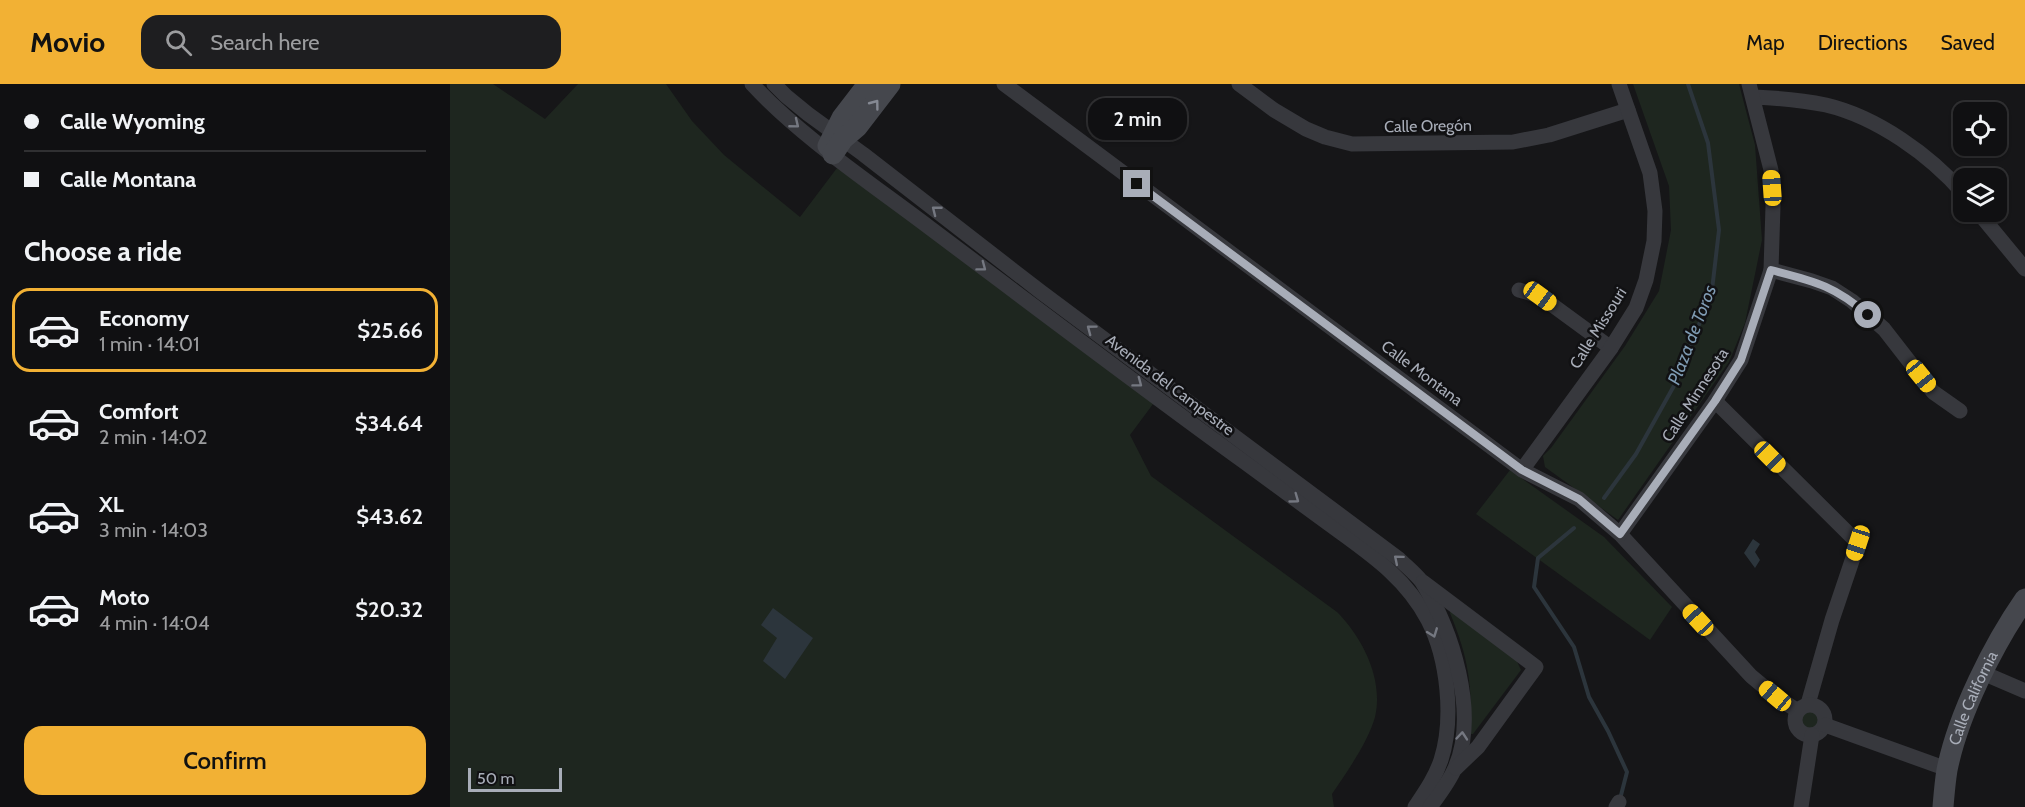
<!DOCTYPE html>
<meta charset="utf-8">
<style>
:root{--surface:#101012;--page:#1e1e20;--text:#f1f3f6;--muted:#9c9d9f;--line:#303032;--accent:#f2b134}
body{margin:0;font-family:Cabin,sans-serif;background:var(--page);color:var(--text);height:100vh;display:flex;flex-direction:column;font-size:22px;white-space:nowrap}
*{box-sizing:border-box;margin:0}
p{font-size:20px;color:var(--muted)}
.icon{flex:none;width:33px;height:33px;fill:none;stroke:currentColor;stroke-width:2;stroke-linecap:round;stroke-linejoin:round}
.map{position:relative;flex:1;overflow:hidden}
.details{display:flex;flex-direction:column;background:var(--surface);width:450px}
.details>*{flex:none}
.top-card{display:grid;align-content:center;height:132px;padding:0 24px;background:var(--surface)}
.buttons{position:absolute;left:1503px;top:18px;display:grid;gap:12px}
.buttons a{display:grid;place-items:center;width:54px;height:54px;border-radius:12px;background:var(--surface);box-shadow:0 2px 4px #0004,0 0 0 2px var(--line);font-size:30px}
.scale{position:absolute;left:18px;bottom:15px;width:94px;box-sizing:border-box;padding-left:6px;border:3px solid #a8adb8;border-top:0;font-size:16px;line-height:21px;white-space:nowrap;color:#a8adb8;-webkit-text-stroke:4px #111113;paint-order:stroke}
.end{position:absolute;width:27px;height:27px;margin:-14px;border:8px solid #a8adb8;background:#111;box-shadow:0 0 0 3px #111}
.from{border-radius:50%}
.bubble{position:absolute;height:42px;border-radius:18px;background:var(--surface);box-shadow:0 2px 4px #0004,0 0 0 2px var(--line);font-size:20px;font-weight:600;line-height:42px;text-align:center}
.car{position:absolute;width:18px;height:36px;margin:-18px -9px;border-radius:8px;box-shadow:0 0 4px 2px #0007;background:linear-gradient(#f5c518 24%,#345 0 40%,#f5c518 0 76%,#345 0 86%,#f5c518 0)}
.top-card b{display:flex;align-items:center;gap:21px;height:57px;font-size:22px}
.top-card b+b{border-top:2px solid var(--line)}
.top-card i{width:15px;height:15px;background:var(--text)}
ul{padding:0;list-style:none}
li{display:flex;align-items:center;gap:18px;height:84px;margin:0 12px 9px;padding:0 12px;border:3px solid transparent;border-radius:18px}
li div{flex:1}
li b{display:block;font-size:22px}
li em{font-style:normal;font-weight:600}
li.selected{border-color:var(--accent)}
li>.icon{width:54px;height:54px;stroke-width:1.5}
h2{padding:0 24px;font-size:27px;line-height:72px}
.action{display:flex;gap:12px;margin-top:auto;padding:12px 24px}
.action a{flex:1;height:69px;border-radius:18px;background:var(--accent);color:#111;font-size:24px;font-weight:600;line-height:69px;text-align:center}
header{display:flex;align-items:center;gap:36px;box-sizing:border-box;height:84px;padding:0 30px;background:var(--accent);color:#111}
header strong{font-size:28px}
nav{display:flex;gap:33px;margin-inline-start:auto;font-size:21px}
.search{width:420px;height:54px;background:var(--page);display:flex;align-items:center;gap:15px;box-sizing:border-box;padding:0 21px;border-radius:18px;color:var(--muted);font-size:22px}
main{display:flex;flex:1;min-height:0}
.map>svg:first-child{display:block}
.green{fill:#1e261f}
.water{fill:#2c353c}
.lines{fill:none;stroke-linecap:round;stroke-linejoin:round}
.stream{stroke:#2c353c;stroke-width:4}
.street{stroke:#37383d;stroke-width:15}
.secondary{stroke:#45474d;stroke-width:21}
.oneway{stroke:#858993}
.oneway2{stroke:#757881}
.route{stroke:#a8adb8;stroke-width:8}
.labels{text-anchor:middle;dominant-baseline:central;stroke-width:5;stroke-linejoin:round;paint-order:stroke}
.street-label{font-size:16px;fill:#a8adb8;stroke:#111113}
.water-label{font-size:18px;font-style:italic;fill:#7f9bb3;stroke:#111113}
</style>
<header>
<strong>Movio</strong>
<div class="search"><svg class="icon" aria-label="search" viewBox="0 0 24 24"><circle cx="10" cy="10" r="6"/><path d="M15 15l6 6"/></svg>Search here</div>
<nav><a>Map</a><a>Directions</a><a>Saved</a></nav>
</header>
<main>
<section class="details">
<div class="top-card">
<b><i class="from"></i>Calle Wyoming</b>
<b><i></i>Calle Montana</b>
</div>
<h2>Choose a ride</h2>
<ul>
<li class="selected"><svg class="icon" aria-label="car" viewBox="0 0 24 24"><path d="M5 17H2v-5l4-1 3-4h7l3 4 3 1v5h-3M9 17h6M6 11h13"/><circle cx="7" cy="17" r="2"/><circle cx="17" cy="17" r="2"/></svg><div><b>Economy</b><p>1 min · 14:01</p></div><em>$25.66</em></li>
<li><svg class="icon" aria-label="car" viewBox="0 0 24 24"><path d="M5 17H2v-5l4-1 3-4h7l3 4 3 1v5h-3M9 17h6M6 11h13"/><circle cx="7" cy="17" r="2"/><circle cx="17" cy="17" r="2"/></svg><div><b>Comfort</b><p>2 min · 14:02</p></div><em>$34.64</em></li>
<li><svg class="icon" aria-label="car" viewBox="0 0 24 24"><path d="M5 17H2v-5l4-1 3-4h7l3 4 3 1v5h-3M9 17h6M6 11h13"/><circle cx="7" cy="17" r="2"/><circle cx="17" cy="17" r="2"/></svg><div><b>XL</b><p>3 min · 14:03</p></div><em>$43.62</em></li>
<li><svg class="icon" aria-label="car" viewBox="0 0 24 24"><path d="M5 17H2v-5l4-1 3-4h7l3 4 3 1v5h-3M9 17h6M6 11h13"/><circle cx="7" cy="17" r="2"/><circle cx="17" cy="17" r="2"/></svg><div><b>Moto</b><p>4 min · 14:04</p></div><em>$20.32</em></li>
</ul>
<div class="action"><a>Confirm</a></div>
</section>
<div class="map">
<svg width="1575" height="723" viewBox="0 0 1575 723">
<rect width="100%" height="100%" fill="#161618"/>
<g class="green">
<path d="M 0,0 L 43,0 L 95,35 L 128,0 L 216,0 L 242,37 L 274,71 L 350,133 L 387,84 L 706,316 L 680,351 L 701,392 L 887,528 C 912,553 934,595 925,633 C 918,658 897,688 882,710 L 884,723 L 0,723 Z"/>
<path d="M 1183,0 L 1289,0 L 1305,61 L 1312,156 L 1295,239 L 1279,278 L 1168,436 L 1095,383 L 1093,372 L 1101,364 L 1175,262 L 1209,207 L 1221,146 L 1219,102 Z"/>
<path d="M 1060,386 L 1154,453 L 1222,523 L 1200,556 L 1026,430 Z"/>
<path d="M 1001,526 L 1064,571 L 1071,586 L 1023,650 L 1021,650 C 1022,601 1019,575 1000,529 Z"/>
<circle cx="1361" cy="634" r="11"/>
</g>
<g class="water">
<path d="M 1303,455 L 1310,460 L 1305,468 L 1310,476 L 1305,484 L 1294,469 Z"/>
<path d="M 323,524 L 363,554 L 335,595 L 313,577 L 327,554 L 311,541 Z"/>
</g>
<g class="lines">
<g class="stream">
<path d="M 1154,414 L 1186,370 L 1230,291 L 1262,206 L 1269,146 L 1258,59 L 1238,0"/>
<path d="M 1124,444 L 1088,474 L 1084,503 L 1124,563 L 1139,613 L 1158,647 L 1177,688 L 1170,715"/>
</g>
<g class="street">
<path d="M 302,0 C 351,53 422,100 480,144 C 584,222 688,301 793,377 C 822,398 850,419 879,440 C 917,468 955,492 978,536 C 998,575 1004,635 991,676 C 985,694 975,708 965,723"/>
<path d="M 324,0 L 336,12 L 358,30 L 413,70 L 591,208 L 949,475 C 956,482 966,490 972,498 C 1002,546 1029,629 1005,684 C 999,698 989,711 980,723"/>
<path d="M 554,0 L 1072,386 L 1129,415 L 1170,450 L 1301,592 L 1325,612 L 1348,627"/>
<path d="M 789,0 L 824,26 L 856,45 L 875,53 L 902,60 L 1063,58 L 1099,51 L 1178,26"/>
<path d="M 1304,13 C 1328,14 1352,16 1376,21 C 1427,33 1480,71 1514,110"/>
<path d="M 1528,128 L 1575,185"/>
<path d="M 1321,186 L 1362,197 L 1382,204 L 1402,217 L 1434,245 L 1483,308 L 1510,327"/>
<path d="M 1069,206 L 1090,212 L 1161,264"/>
<path d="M 1265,317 L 1408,459 L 1382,536 L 1358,620"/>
<path d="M 1072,386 L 1161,264 L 1186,224 L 1196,196 L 1204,157 L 1205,127 L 1200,89 L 1169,0"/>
<path d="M 1170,450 L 1265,317 L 1291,276 L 1321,186 L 1323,122 L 1321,86 L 1299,0"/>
<path d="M 973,498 L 1086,583 L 1028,663 L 1006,684"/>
<path d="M 1533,589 L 1575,607"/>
<circle cx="1360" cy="636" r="15"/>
<path d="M 1375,641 L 1497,685"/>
<path d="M 1166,723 L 1169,718"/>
<path d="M 1351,723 L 1362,651"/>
</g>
<g class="secondary">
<path d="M 378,62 L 392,34 L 418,0"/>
<path d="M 383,70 L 393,55 L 407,43 L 440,0"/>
<path id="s1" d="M 1493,723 C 1494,711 1495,698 1497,686 C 1508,631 1543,561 1575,515"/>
</g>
</g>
<defs><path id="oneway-chevron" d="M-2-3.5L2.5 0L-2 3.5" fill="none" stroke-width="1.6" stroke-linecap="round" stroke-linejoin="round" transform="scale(1.5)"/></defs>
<use class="oneway" href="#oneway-chevron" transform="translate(425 20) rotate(-53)"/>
<g class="oneway2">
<use href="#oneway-chevron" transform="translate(345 40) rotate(39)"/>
<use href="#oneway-chevron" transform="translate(486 126) rotate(-142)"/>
<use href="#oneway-chevron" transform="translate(532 183) rotate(37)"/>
<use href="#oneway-chevron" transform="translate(641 245) rotate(-143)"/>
<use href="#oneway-chevron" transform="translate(688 299) rotate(37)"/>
<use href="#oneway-chevron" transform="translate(845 415) rotate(36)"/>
<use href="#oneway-chevron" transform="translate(948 475) rotate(-140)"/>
<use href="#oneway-chevron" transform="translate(983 549) rotate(69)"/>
<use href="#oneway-chevron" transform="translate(1012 652) rotate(-85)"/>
</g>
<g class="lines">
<path class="route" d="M 687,100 L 1072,386 L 1129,415 L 1170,450 L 1265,317 L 1291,276 L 1321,186 C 1363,197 1384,201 1418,231"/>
</g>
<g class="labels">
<g class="street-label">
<text transform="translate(978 42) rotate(-1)">Calle Oregón</text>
<text transform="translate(1148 244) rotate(-58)">Calle Missouri</text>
<text transform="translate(972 289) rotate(37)">Calle Montana</text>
<text transform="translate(720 301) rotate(37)">Avenida del Campestre</text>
<text transform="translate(1245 311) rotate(-57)">Calle Minnesota</text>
<text stroke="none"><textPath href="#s1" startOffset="114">Calle California</textPath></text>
</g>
<g class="water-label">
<text transform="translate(1242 251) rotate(-69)">Plaza de Toros</text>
</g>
</g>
</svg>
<div class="buttons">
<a><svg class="icon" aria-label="locate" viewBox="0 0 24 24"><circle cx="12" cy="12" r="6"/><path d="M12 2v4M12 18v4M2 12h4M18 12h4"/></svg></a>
<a><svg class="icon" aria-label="layers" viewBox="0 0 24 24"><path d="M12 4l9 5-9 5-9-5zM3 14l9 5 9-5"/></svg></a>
</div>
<div class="scale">50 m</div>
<i class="end from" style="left:1418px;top:231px"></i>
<i class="end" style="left:687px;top:100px"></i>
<div class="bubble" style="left:638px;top:14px;width:99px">2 min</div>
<i class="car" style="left:1322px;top:104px;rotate:356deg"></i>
<i class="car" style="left:1090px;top:212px;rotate:126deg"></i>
<i class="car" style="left:1471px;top:292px;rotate:141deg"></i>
<i class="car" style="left:1320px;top:373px;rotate:135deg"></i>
<i class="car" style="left:1408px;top:459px;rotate:198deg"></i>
<i class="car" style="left:1248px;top:536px;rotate:317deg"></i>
<i class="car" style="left:1325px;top:612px;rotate:310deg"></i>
</div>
</main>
